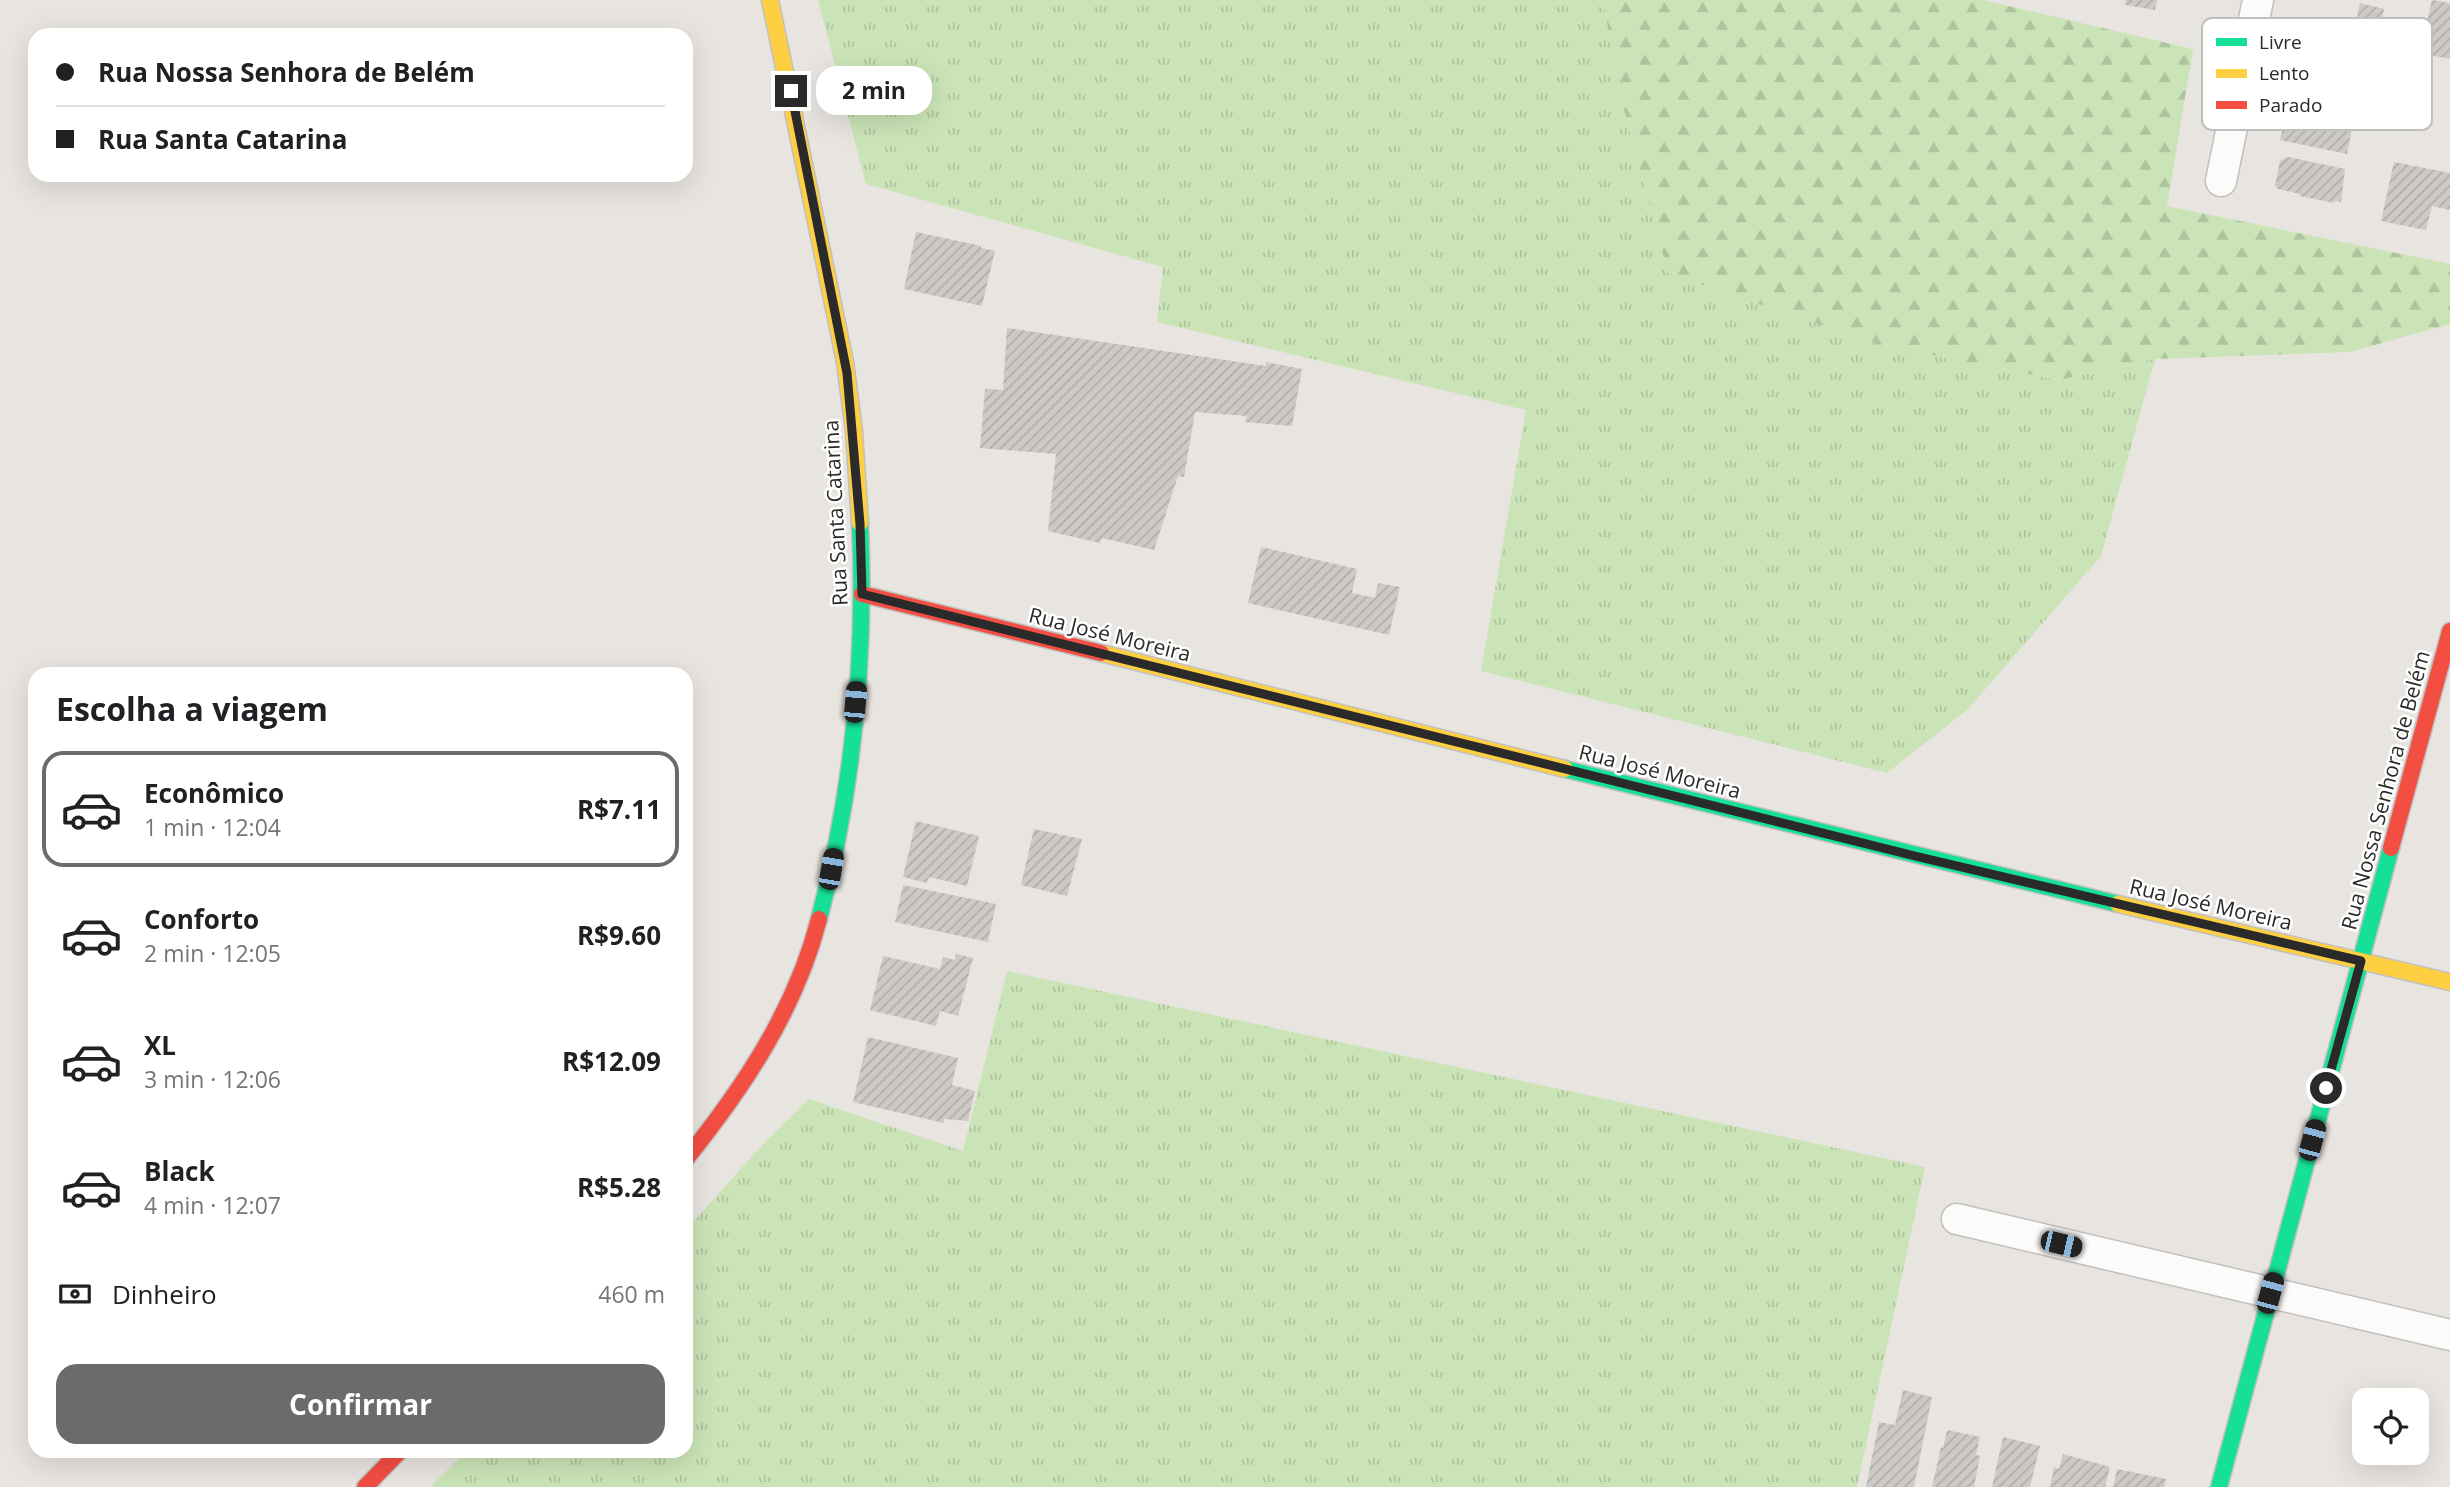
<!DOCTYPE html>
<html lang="pt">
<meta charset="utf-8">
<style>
:root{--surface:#fff;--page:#f2f2f2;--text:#202124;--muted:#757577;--line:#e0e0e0;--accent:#6c6b69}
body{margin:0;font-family:"Open Sans",sans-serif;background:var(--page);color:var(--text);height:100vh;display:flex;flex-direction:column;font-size:26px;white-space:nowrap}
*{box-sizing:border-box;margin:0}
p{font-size:23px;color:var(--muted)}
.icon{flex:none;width:38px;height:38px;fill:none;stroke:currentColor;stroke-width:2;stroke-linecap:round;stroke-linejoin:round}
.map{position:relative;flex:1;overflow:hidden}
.details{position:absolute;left:28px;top:667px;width:665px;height:791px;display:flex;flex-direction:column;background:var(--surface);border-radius:21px;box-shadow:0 7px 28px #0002}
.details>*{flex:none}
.banner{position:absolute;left:28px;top:28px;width:665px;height:154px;border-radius:21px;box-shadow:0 7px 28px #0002;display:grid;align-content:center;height:154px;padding:0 28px;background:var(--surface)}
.buttons{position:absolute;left:2352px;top:1388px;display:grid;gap:14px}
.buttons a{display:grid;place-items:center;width:77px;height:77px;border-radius:14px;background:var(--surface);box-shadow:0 7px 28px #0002;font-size:35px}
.end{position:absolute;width:32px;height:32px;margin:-16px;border:9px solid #2a2a2a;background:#fff;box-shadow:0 0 0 4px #fff}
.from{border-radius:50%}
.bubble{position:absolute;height:49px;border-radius:21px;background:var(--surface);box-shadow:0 7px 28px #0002;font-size:23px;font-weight:700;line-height:49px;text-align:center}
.car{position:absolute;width:21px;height:42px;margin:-21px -10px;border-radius:9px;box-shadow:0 0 5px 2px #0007;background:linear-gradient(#222 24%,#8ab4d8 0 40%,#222 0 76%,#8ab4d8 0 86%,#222 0)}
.banner b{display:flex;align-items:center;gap:24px;height:66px;font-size:26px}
.banner b+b{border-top:2px solid var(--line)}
.banner i{width:18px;height:18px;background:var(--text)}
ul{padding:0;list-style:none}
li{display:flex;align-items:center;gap:21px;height:116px;margin:0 14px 10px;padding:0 14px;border:4px solid transparent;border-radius:21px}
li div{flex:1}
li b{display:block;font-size:26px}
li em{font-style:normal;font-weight:700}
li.selected{border-color:var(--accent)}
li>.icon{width:63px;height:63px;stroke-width:1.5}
h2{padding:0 28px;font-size:32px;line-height:84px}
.pay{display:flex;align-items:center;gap:18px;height:77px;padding:0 28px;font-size:26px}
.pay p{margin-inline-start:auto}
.action{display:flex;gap:14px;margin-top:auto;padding:14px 28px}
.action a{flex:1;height:80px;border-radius:21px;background:var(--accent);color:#fff;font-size:28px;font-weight:700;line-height:80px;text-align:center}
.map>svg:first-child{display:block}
.grass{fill:url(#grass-tufts)}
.forest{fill:url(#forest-firs)}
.building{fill:url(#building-hatch)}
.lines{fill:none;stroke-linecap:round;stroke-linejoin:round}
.street-casing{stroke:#c1c0c1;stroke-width:33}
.fast-casing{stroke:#c1c0c1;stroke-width:19}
.slow-casing{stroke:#c1c0c1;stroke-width:19}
.jam-casing{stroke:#c1c0c1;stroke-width:19}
.street{stroke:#fcfbfa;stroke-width:30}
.fast{stroke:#16e098;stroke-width:16}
.slow{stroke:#ffcf43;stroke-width:16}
.jam{stroke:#f24e42;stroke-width:16}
.route{stroke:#2a2a2a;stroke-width:9}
.labels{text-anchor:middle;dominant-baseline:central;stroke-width:5;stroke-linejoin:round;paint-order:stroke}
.street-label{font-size:21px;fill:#2a2a2a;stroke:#fff}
.key{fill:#fff;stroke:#bfbfbf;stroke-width:2}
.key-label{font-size:19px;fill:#2a2a2a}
</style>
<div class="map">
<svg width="2450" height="1487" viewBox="0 0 2450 1487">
<defs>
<pattern id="grass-tufts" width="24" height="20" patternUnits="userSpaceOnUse" patternTransform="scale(1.75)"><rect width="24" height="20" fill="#cbe4b7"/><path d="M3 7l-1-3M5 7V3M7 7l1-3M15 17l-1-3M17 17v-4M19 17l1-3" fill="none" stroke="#aec49e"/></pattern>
<pattern id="forest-firs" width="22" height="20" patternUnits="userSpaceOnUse" patternTransform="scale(1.75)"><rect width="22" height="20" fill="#cbe4b7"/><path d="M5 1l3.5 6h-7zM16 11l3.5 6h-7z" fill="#aec49e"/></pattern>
<pattern id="building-hatch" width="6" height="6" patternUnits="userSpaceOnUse" patternTransform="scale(1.75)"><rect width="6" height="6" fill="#cdcac6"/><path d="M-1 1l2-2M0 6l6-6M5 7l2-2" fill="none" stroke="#b0aeaa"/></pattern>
</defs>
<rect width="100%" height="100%" fill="#e8e4df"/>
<g class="grass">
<path d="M 818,0 L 1603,0 L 1619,91 L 1880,345 L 2059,380 L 2155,359 L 2101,556 L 1967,710 L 1887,773 L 1481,671 L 1526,410 L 1157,322 L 1163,267 L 866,184 Z"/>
<path d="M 1007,971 L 1925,1167 L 1857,1487 L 430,1487 L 467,1451 L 686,1451 L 686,1230 L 763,1144 L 809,1099 L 963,1151 Z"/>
</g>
<path class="forest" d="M 1603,0 L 1983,0 L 2193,49 L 2167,206 L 2450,264 L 2450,324 L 2350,352 L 2155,359 L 2059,380 L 1880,345 L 1668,273 L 1619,91 Z"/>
<g class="building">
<path d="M 2126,0 L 2157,0 L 2155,10 L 2125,5 Z"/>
<path d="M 2432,0 L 2450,3 L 2450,59 L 2420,53 Z"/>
<path d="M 2360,3 L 2384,9 L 2378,37 L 2354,31 Z"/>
<path d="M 2296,87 L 2326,94 L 2323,106 L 2355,113 L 2347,154 L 2280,140 L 2289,100 L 2294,101 Z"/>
<path d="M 2288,157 L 2345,169 L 2341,202 L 2335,201 L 2334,203 L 2300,196 L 2300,194 L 2278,189 L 2275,186 L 2280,161 Z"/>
<path d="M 2394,162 L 2450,173 L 2450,210 L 2432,206 L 2426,230 L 2381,221 Z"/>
<path d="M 916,232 L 981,246 L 981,248 L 995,251 L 982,306 L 904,289 Z"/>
<path d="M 1007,328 L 1266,366 L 1266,362 L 1302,369 L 1292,426 L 1245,422 L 1247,416 L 1195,412 L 1184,477 L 1178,476 L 1154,550 L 1102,538 L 1100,543 L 1048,531 L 1056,454 L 980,448 L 985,389 L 1003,390 Z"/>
<path d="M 1261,547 L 1357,569 L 1352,593 L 1375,598 L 1378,583 L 1400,587 L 1389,635 L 1248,603 Z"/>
<path d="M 916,821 L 979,836 L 967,886 L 929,877 L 927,883 L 903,877 Z"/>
<path d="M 1034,829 L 1082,839 L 1067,896 L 1021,885 Z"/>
<path d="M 903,885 L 996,904 L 988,942 L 895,922 Z"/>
<path d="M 956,954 L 973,958 L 958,1016 L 940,1011 L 936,1026 L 870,1010 L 883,956 L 940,969 L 943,957 L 955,960 Z"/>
<path d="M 868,1037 L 958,1058 L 952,1085 L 975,1091 L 968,1121 L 944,1119 L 944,1123 L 853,1102 Z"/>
<path d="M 1903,1390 L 1932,1397 L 1914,1487 L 1866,1487 L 1879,1422 L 1895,1425 Z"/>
<path d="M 1947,1430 L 1980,1437 L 1976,1455 L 1980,1456 L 1974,1487 L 1932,1487 L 1941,1447 L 1943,1448 Z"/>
<path d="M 2003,1437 L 2040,1446 L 2030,1487 L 1992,1487 Z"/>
<path d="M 2063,1454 L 2110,1467 L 2105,1487 L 2050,1487 L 2054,1467 L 2059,1469 Z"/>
<path d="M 2117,1469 L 2166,1479 L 2164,1487 L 2113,1487 Z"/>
</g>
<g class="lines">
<defs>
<g id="street">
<path d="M 2221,181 L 2258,0"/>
<path d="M 1957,1219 L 2450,1335"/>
</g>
<g id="fast">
<path d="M 1565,769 L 2118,904"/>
<path d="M 819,919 C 853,791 866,655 860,523"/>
<path d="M 2219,1487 L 2391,848"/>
</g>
<g id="slow">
<path d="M 770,0 L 845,362 L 854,431 L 860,523"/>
<path d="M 1101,653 L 1565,769"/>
<path d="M 2118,904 L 2450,982"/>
</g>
<g id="jam">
<path d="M 862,594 L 1101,653"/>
<path d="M 2391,848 L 2450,631"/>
<path d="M 686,1159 C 744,1087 796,1009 819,919"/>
<path d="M 365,1487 L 400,1451"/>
</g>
</defs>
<use href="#street" class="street-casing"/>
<use href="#fast" class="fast-casing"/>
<use href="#slow" class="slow-casing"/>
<use href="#jam" class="jam-casing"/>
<use href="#street" class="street"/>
<use href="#fast" class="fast"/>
<use href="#slow" class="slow"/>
<use href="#jam" class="jam"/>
</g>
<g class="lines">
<path class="route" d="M 791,91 L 847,373 L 860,524 L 862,594 L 1919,857 L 2361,961 L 2326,1088"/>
</g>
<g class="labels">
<g class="street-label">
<text transform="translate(835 513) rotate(-93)">Rua Santa Catarina</text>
<text transform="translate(1110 634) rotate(14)">Rua José Moreira</text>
<text transform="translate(1660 771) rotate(14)">Rua José Moreira</text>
<text transform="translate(2385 790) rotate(-75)">Rua Nossa Senhora de Belém</text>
<text transform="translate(2211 904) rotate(13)">Rua José Moreira</text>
</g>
</g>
<rect x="2202" y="18" width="230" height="112" rx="10" class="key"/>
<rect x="2216" y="38" width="31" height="8" fill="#16e098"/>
<rect x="2216" y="69" width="31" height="9" fill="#ffcf43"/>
<rect x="2216" y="101" width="31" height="8" fill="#f24e42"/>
<g class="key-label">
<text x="2259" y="49">Livre</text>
<text x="2259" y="80">Lento</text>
<text x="2259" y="112">Parado</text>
</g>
</svg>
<div class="buttons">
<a><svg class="icon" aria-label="locate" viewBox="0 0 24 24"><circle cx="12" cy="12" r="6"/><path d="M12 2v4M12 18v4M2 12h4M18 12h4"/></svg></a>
</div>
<i class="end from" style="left:2326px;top:1088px"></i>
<i class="end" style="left:791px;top:91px"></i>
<div class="bubble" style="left:816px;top:66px;width:116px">2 min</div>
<i class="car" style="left:855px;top:702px;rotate:5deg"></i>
<i class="car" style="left:831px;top:869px;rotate:10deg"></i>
<i class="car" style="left:2312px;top:1140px;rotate:15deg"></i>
<i class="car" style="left:2061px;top:1244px;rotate:103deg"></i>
<i class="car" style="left:2270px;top:1293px;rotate:15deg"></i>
<div class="banner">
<b><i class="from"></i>Rua Nossa Senhora de Belém</b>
<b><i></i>Rua Santa Catarina</b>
</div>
<section class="details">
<h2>Escolha a viagem</h2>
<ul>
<li class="selected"><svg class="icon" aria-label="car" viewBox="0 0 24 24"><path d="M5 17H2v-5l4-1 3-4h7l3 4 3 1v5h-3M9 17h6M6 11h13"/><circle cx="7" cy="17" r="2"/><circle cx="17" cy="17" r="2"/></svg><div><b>Econômico</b><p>1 min · 12:04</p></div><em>R$7.11</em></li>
<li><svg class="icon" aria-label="car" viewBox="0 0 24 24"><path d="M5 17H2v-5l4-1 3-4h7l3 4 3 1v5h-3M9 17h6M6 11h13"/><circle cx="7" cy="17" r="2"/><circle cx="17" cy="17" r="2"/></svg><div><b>Conforto</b><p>2 min · 12:05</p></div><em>R$9.60</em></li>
<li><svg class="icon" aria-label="car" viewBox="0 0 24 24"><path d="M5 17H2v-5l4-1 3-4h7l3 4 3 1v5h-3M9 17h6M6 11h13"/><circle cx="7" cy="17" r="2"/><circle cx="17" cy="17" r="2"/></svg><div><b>XL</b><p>3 min · 12:06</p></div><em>R$12.09</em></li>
<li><svg class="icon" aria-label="car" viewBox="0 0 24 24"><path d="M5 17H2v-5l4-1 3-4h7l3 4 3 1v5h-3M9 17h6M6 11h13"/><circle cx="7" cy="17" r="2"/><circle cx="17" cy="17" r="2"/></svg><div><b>Black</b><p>4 min · 12:07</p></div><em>R$5.28</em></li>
</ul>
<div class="pay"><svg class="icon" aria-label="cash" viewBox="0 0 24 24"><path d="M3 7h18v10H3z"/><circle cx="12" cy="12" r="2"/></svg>Dinheiro<p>460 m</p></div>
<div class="action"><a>Confirmar</a></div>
</section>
</div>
